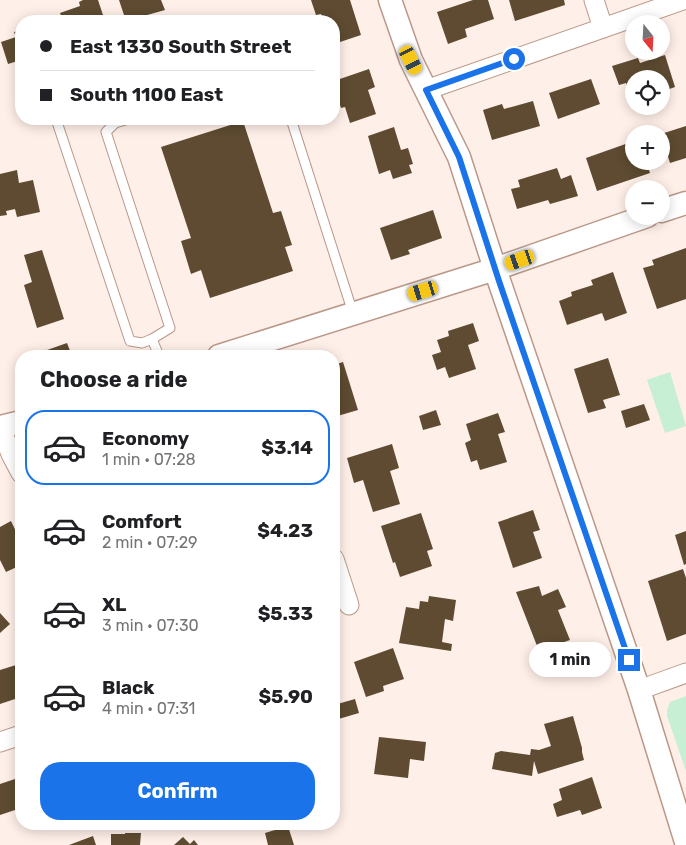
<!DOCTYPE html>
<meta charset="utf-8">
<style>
:root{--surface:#fff;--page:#f6f6f6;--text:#202124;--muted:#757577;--line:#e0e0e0;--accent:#1a73e8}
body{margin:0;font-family:Rubik,sans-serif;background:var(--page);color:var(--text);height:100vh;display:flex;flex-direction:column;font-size:19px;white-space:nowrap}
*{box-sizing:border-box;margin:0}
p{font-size:16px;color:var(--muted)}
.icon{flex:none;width:28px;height:28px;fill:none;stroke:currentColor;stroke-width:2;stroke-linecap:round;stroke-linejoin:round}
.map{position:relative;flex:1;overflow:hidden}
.sheet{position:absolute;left:15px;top:350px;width:325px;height:480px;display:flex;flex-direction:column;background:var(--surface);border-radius:20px;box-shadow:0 2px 12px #0003}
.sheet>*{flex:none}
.top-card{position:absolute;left:15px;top:15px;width:325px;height:110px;border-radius:20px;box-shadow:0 2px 12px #0003;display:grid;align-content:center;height:110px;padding:0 25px;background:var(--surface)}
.needle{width:32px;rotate:162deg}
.controls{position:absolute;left:625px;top:15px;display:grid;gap:10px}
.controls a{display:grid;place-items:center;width:45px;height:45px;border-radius:50%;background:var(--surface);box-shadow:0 2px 12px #0003;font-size:25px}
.end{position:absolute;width:22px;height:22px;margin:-11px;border:6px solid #1a73e8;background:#fff;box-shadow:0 0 0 2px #fff}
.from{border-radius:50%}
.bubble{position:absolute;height:35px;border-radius:18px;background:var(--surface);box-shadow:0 2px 12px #0003;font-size:16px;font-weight:700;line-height:35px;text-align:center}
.car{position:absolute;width:15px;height:30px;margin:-15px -8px;border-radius:6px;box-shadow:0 0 4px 1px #0007;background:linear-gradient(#f5c518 24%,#345 0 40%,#f5c518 0 76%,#345 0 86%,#f5c518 0)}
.top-card b{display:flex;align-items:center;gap:18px;height:48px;font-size:19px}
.top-card b+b{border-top:1px solid var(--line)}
.top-card i{width:12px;height:12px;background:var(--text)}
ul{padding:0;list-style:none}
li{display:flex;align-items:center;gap:15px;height:75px;margin:0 10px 8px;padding:0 15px;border:2px solid transparent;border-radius:20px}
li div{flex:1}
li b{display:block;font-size:19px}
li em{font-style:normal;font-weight:700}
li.active{border-color:var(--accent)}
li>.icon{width:45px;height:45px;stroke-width:1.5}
h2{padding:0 25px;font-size:22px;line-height:60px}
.button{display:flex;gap:10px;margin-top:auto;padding:10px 25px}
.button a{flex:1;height:58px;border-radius:20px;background:var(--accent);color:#fff;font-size:20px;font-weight:700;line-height:58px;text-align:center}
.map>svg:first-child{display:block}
.green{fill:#c6efd4}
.building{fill:#5e4b31}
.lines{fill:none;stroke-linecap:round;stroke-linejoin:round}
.service-casing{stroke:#ba9888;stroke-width:11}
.minor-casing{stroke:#ba9888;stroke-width:21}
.tertiary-casing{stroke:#ba9888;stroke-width:25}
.service{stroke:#fff;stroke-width:9}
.minor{stroke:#fff;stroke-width:19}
.tertiary{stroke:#fff;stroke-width:22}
.route{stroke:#1a73e8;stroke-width:6}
</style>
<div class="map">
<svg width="686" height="845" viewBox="0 0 686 845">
<rect width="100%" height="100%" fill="#feefe8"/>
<g class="green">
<path d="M 670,372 L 686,426 L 665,433 L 647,380 Z"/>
<path d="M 686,696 L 686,771 L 667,716 L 667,710 L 670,702 Z"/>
</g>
<g class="building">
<path d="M 83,0 L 98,0 L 105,21 L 63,21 L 60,13 L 80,6 L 79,2 Z"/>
<path d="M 119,0 L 161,0 L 165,10 L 126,21 Z"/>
<path d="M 311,0 L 350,0 L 361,35 L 334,44 L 334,21 L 323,21 L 321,14 L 316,15 Z"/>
<path d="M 473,0 L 488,0 L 494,19 L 465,29 L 467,37 L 448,44 L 437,12 Z"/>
<path d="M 509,0 L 564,0 L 565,5 L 515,21 Z"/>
<path d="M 21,30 L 21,60 L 8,64 L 1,42 L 16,37 L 14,32 Z"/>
<path d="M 665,55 L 675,87 L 661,92 L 661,79 L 634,79 L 633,104 L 626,83 L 619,85 L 612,66 L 638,58 L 640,63 Z"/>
<path d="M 369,69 L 375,87 L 368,90 L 376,114 L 350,123 L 345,107 L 341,108 L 334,88 L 334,81 Z"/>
<path d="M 591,79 L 600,104 L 558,119 L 549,93 Z"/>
<path d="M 533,101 L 540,126 L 492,140 L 483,110 L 502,104 L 504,109 Z"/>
<path d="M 243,121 L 273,213 L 281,211 L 292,245 L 285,247 L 293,271 L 210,298 L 201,270 L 191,274 L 181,241 L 191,238 L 161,147 Z"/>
<path d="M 686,126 L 686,158 L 670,163 L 661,134 Z"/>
<path d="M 394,127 L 401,150 L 408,148 L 413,164 L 409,165 L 412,173 L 393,179 L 390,170 L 379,174 L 368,136 Z"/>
<path d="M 634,141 L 634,161 L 646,161 L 650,173 L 597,191 L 586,158 Z"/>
<path d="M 557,168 L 561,179 L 571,175 L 578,196 L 550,204 L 548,200 L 517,209 L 511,189 L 520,187 L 518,180 Z"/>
<path d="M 17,170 L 19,183 L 33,180 L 40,212 L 17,217 L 15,209 L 6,211 L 7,215 L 0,216 L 0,174 Z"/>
<path d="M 433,210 L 442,238 L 408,250 L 410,254 L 391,260 L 380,228 Z"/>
<path d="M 686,248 L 686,299 L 657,309 L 643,268 L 654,265 L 652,260 Z"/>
<path d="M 42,250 L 64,319 L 37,328 L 24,285 L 32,282 L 24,255 Z"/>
<path d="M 613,272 L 627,313 L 605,321 L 602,313 L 567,325 L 559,301 L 572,296 L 571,292 L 593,285 L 591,280 Z"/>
<path d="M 473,323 L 479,341 L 468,345 L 476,369 L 449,378 L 445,367 L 437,370 L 432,355 L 441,352 L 437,340 L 449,336 L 448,331 Z"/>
<path d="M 67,343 L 72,356 L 30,356 Z"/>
<path d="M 608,358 L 620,395 L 603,400 L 606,408 L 588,413 L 574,369 Z"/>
<path d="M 343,362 L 358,410 L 334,417 L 334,365 Z"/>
<path d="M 644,404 L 650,420 L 626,428 L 621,411 Z"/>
<path d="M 436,410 L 441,425 L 423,430 L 419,416 Z"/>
<path d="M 498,413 L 505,432 L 498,434 L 507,462 L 480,470 L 477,460 L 471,462 L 465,443 L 471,440 L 466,424 Z"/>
<path d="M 392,444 L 399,468 L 390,471 L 400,504 L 373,512 L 363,480 L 354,483 L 347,458 Z"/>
<path d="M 533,510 L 540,530 L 533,532 L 542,558 L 513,568 L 498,522 Z"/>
<path d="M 421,513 L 433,549 L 427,551 L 432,566 L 400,577 L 395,562 L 393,563 L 381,526 Z"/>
<path d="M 11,521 L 21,542 L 21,565 L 6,572 L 0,560 L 0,527 Z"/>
<path d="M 686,531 L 686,564 L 684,565 L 675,535 Z"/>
<path d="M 683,569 L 686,578 L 686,634 L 667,641 L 648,581 Z"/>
<path d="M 539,586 L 542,596 L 558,589 L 566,607 L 558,610 L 570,640 L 539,651 L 516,592 Z"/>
<path d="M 429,596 L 456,600 L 453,621 L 445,619 L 442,642 L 452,644 L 451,651 L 399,643 L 406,607 L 419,609 L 420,601 L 428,602 Z"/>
<path d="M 0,613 L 10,624 L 0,633 Z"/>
<path d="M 393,648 L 404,679 L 383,686 L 384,691 L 366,697 L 354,662 Z"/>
<path d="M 16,665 L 21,679 L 21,697 L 0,704 L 0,670 Z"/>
<path d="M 355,699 L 359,713 L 335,720 L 334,705 Z"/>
<path d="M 573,716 L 582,748 L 582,752 L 584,760 L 538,774 L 534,761 L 532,776 L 492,769 L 495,753 L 501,751 L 530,755 L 531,749 L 539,750 L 551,746 L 544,724 Z"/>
<path d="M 379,737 L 426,742 L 424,761 L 410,759 L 408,778 L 374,774 Z"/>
<path d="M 592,777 L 602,808 L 582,815 L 580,810 L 557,817 L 553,804 L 562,800 L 559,789 Z"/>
<path d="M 15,779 L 21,798 L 21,808 L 0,815 L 0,784 Z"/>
<path d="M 288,826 L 294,845 L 268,845 L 265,833 Z"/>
<path d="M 125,833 L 141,833 L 140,845 L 111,845 L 111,834 L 125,834 Z"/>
<path d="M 93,836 L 96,845 L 69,845 Z"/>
<path d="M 183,837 L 190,844 L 194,840 L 198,845 L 174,845 Z"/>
</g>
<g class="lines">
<defs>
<g id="service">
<path d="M 56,119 L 130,341 L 142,343 L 152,339 L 159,356"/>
<path d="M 129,119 L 115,123 L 106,132 L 170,328 L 152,339"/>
<path d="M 291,119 L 353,313"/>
</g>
<g id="minor">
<path d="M 594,0 L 603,28"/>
<path d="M 426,90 L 683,0"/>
<path d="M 0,426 L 11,454 L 21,473"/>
<path d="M 334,559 L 349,605"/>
<path d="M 639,690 L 686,673"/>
<path d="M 0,742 L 21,735"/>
</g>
<g id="tertiary">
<path d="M 390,0 L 411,60 L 459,157 L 495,269 L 639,690 L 686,842"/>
<path d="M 661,211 L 686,203"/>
<path d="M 219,356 L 495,269 L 647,216"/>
<path d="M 0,427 L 21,422"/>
</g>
</defs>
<use href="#service" class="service-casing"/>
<use href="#minor" class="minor-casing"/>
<use href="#tertiary" class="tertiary-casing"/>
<use href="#service" class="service"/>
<use href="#minor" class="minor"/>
<use href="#tertiary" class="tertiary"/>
</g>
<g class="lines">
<path class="route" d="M 514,59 L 426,90 L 459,157 L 499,281 L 629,660"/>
</g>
</svg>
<div class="controls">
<a><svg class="needle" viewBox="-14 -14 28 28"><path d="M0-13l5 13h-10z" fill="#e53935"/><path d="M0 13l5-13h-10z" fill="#757577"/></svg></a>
<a><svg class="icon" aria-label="locate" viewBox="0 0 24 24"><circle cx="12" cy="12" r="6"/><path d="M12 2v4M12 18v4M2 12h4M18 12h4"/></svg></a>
<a>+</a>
<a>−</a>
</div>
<i class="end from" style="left:514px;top:59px"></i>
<i class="end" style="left:629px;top:660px"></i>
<div class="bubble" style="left:529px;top:642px;width:82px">1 min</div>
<i class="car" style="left:411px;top:60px;rotate:153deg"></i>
<i class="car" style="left:520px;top:260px;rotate:251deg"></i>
<i class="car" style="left:423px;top:291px;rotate:253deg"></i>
<div class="top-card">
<b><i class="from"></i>East 1330 South Street</b>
<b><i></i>South 1100 East</b>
</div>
<section class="sheet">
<h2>Choose a ride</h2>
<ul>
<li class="active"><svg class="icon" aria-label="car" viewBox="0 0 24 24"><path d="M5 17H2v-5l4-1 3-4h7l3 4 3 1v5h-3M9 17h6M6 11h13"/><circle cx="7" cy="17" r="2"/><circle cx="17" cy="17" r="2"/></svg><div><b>Economy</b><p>1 min · 07:28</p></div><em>$3.14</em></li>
<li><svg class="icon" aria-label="car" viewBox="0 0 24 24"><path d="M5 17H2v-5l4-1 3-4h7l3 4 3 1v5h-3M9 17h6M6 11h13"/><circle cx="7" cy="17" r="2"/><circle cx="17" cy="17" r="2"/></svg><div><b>Comfort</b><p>2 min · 07:29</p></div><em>$4.23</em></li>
<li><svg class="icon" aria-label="car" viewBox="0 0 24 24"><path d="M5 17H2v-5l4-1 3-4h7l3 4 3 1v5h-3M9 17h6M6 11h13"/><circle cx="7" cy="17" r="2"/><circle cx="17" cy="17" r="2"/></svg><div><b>XL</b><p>3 min · 07:30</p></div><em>$5.33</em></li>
<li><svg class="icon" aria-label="car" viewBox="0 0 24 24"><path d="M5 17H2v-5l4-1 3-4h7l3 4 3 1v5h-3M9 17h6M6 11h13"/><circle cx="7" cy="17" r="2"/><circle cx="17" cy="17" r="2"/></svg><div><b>Black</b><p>4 min · 07:31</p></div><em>$5.90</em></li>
</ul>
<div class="button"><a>Confirm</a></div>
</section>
</div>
